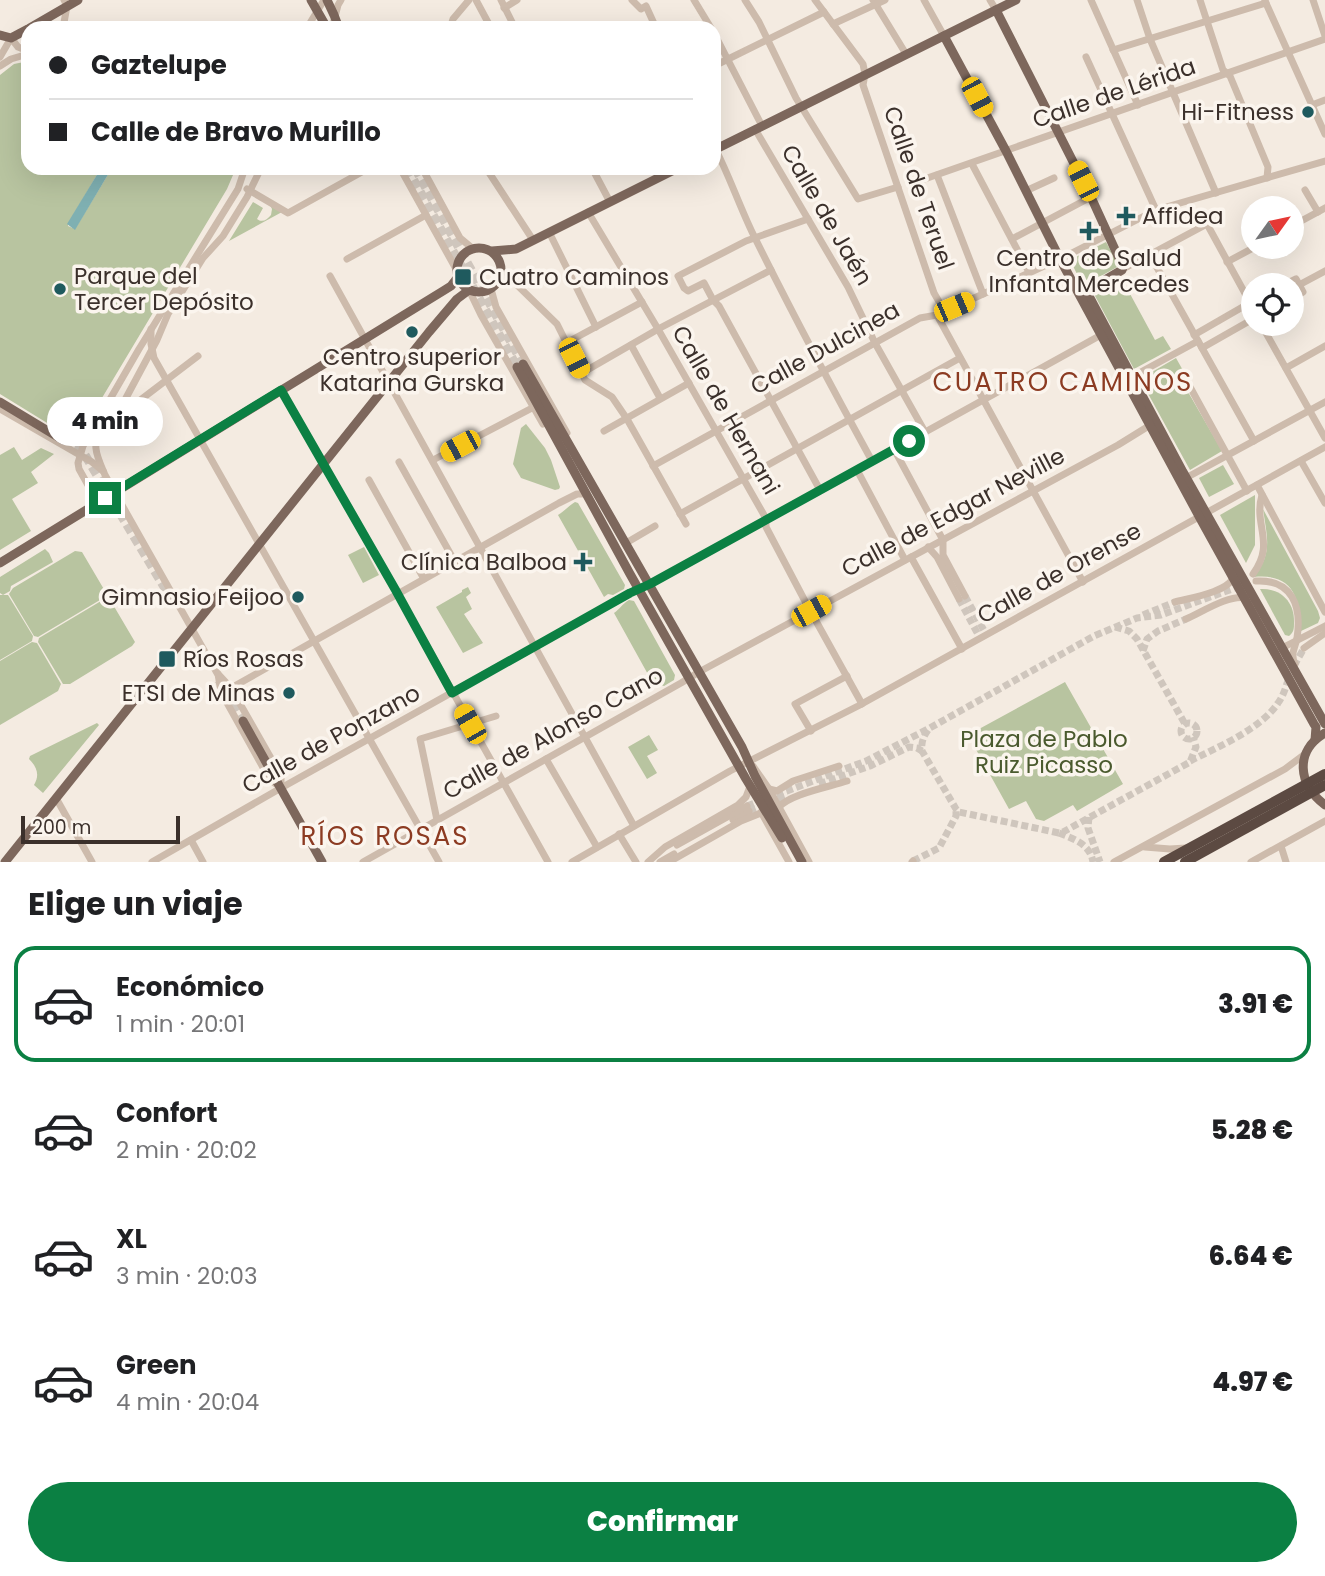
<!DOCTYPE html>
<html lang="es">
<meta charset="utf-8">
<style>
:root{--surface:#fff;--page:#f2f2f2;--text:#202124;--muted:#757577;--line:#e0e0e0;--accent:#0b8043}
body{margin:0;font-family:Poppins,sans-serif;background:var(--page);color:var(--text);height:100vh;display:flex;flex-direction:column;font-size:26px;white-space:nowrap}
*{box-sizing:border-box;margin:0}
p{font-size:23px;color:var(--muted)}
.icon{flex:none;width:38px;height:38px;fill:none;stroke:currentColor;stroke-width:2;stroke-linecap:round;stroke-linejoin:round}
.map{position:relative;height:862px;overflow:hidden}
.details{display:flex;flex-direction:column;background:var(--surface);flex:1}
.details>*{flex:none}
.banner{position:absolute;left:21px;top:21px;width:700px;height:154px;border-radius:21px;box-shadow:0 7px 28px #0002;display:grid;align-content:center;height:154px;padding:0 28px;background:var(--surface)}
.needle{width:46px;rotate:57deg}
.controls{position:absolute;left:1241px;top:196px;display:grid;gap:14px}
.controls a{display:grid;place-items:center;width:63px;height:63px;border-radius:50%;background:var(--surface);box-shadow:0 7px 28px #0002;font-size:35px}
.scale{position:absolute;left:21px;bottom:18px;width:159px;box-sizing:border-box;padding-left:7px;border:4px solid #3b302b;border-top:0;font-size:19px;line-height:24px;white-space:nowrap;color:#3b302b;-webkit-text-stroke:5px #fbf5ee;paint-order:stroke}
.end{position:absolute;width:32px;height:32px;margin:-16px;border:9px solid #0b8043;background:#fff;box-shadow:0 0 0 4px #fff}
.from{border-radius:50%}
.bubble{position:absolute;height:49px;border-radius:24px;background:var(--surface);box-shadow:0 7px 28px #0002;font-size:23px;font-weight:800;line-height:49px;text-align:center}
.car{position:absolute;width:21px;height:42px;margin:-21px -10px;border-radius:9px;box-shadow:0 0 5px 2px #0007;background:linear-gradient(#f5c518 24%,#345 0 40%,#f5c518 0 76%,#345 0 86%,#f5c518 0)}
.banner b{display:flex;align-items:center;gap:24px;height:66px;font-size:26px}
.banner b+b{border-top:2px solid var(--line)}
.banner i{width:18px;height:18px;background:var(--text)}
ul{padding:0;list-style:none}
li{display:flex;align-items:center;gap:21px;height:116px;margin:0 14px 10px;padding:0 14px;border:4px solid transparent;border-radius:21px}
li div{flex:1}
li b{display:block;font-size:26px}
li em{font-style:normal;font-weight:800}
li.selected{border-color:var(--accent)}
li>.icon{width:63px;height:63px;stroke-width:1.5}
h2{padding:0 28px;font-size:32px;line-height:84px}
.button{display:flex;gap:14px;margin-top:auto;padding:14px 28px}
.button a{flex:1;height:80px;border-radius:42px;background:var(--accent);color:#fff;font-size:28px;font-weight:800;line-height:80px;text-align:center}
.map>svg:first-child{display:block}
.green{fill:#b8c4a0}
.water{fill:#7fb0b2}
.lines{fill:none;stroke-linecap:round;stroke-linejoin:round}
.minor-tunnel{stroke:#cfc6bd;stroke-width:7;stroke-dasharray:7 3.5;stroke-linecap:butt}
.major-tunnel{stroke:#cfc6bd;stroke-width:9;stroke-dasharray:9 4.5;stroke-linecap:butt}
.minor{stroke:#cdbbac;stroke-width:7}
.major{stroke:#7d675c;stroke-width:9}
.highway{stroke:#5c4a42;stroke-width:10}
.route{stroke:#0b8043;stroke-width:9}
.poi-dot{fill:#1f5a5e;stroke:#fbf5ee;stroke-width:2.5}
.labels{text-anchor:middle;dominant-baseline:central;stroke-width:7;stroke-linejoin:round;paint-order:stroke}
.street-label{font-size:23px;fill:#3b302b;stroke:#fbf5ee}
.poi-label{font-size:23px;fill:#3b302b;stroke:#fbf5ee;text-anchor:end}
.park-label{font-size:23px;fill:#4a5a2e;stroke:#fbf5ee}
.quarter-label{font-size:26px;letter-spacing:2px;fill:#8c3b22;stroke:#fbf5ee}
</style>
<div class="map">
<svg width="1325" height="862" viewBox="0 0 1325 862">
<rect width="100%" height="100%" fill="#f4ebe1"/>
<g class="green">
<path d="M 24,62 L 28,63 L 28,168 L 101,168 L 68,224 L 68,226 L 75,229 L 112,168 L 236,168 L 227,189 L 84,428 L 83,433 L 70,437 L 0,394 L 0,75 L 14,64 Z"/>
<path d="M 253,202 L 263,208 L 257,219 C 262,223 267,220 271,215 L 272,209 L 270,205 L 282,212 L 229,241 Z"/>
<path d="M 1106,242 L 1119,266 L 1083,286 L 1070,260 Z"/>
<path d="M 1122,279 L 1155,340 L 1163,336 L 1171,349 L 1134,369 L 1094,294 Z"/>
<path d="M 1176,358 L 1185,374 L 1180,378 L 1222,451 L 1190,470 L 1140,379 Z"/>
<path d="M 526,424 L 545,448 L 551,460 L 560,487 L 559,489 L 555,490 L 521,478 L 513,464 L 521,428 Z"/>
<path d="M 14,447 L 22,460 L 41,448 L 54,454 L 31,472 L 38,483 L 12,499 L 31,531 L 0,550 L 0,455 Z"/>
<path d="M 1223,465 L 1234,484 L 1209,497 L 1199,478 Z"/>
<path d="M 1255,495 L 1255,545 L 1246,563 L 1220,515 Z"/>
<path d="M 575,502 L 578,503 L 625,585 L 624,589 L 613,595 L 608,594 L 604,597 L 558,515 C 565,511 568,506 575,502 Z"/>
<path d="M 1263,509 L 1318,611 L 1320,618 L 1318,623 L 1301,631 C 1300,598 1293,573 1254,577 C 1273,553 1267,537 1263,509 Z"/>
<path d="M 364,547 L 379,575 L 363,583 L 348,555 Z"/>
<path d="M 45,549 L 49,553 L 53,562 L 11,586 L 10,591 L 3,595 L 0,593 L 0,577 Z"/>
<path d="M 75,551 L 82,552 L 135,642 L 132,646 L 70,684 L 63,684 L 38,642 L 39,638 L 101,601 L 105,601 L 107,597 L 102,596 L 100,600 L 38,637 L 34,636 L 9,594 L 13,588 Z"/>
<path d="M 468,587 L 471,593 L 466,597 L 472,609 L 464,614 L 483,643 L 463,653 L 436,607 L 462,592 L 462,590 Z"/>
<path d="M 1260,589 C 1280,588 1294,601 1294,621 C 1294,629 1294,632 1289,636 L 1285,635 Z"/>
<path d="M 0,595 L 8,595 L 33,636 L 32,641 L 0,660 Z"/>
<path d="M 629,600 L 634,601 L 675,675 L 674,680 L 664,686 L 660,685 L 655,687 L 614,613 C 620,609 622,604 629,600 Z"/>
<path d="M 32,642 L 37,643 L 61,684 L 58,691 L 0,725 L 0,661 Z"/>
<path d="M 1065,682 L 1123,784 L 1077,811 L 1073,805 L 1044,821 L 1036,819 L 1026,801 L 1009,809 L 968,735 Z"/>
<path d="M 97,723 L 99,725 L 43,793 L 34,785 C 40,775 37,767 29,759 L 30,756 Z"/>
<path d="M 649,735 L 658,750 L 647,756 L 657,773 L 647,779 L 628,747 Z"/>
</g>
<path class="water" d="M 101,168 L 112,168 L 75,230 L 67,224 Z"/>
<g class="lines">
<g class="minor-tunnel">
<path d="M 965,596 L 987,636"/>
<path d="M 959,599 L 981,640"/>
<path d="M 1143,615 L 1175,602"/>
<path d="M 1115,627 L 1129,631 L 1137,639 L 1185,724"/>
<path d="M 1143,651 L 1147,639 L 1158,631 L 1186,619"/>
<path d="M 1294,666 L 1304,648"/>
<circle cx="1189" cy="731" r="8"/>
<path d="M 928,730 C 923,737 921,743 922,751 L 956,809 L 959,812 L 1059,833 L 1063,832 L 1190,762 L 1196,747 L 1193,737"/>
<path d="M 1190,761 C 1218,747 1261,729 1278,703 C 1284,695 1286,686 1289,677"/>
<path d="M 819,784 L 870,766 L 909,747 L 917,748 L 922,751"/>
<path d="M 747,806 L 866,761 L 928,729 L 1094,636 L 1137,618 L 1161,615 L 1243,585"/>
<path d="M 749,811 L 788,795"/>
<path d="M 1089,817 L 1088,828 L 1100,862"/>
<path d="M 1059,833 C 1074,839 1090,844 1093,862"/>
<path d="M 913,861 L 939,848 L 956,816 L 956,809"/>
</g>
<g class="major-tunnel">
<path d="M 407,168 L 517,367"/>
<path d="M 415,168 L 523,364"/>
<path d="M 63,440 L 78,448 L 85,455 L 175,605"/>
<path d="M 219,680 L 243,721"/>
</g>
<g class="minor">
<path d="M 476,0 L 491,28"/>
<path d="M 501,0 L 515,28"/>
<path d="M 632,0 L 641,9 L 646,6 L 656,28"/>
<path d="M 694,0 L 711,28"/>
<path d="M 745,0 L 759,22 L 796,98 L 858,199 L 898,187"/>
<path d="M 815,0 L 863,64 L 865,74 L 863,85 L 934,293 L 945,312"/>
<path d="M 873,0 L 906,54"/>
<path d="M 924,0 L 944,36"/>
<path d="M 990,0 L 996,10"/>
<path d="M 1091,0 L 1138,105"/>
<path d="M 1137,0 L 1150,39 L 1216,193"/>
<path d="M 1200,0 L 1223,70 L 1230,76 L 1268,167 L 1267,178"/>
<path d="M 1313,0 L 1325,36"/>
<path d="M 1265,1 L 1325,134"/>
<path d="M 504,8 L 517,0"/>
<path d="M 833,24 L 885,0"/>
<path d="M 63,28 L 67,6 L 64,0"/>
<path d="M 307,28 L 324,0"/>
<path d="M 332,28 L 338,5 L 341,0"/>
<path d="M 450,28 L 453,19 L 469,0"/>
<path d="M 714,33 L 762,126"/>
<path d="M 1113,50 L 1266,3"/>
<path d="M 0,57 L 11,38 L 18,47 L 28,51"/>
<path d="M 1086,57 L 1156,210"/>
<path d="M 0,66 L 11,59 L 28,54"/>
<path d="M 714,66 L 824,12"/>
<path d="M 1312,105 L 1325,100"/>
<path d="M 755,129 L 848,287 L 875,343 L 925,432"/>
<path d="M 714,146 C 729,175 739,205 753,234 C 791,311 831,386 872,461"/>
<path d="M 972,164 L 1029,272"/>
<path d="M 261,168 L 247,197 L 223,236 L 203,258 L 168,314 L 157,340 L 119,411 C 115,419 109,422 104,428 C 89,443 98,458 105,475 L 205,652 L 217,673 L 231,688 L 280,774 L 281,778 L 281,787"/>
<path d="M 400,168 L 456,269"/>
<path d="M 422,168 L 460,238 L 472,248"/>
<path d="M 486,168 L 533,240"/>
<path d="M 592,168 L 610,202"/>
<path d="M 937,175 L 983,294"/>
<path d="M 916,182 L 1325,39"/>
<path d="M 247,189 L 288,213 L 369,168"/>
<path d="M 1305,190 L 1318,212"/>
<path d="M 1027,193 L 1030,189 L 1054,178"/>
<path d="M 588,212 L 658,329 L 764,515 L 766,520 L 766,527 L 806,603 L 862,704"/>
<path d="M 808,219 L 746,241 L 678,276 L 684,288 L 688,291 L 704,283 L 713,300 L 719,306 L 820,490"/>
<path d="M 1292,226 L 1325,208"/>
<path d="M 549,232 L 596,327"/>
<path d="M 1012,239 L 1091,197"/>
<path d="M 1150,255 L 1254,441"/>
<path d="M 347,259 L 426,215"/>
<path d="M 1227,262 L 1255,247"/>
<path d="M 1123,269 L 1207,224 L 1253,308"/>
<path d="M 330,276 L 634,826"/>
<path d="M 500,279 L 516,284 L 557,324 L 585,380 L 612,397 L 627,419 L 686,524"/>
<path d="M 1284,285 L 1296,279 L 1303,292 L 1292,299"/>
<path d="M 1299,285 L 1325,271"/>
<path d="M 491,289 L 496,307 L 567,433"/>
<path d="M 469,290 L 481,315 L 543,424"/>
<path d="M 937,315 L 1083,582"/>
<path d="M 1261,324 L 1325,438"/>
<path d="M 151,329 L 151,344 L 154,358 L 439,862"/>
<path d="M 1194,335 L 1253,301"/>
<path d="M 566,343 L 642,302"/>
<path d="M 631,345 L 660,398"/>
<path d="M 1202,348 L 1253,319"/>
<path d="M 1286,368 L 1325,346"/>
<path d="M 582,373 L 660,328 L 771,270"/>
<path d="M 1184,376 L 1247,491"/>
<path d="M 1128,379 L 1198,341"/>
<path d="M 281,390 L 395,589 L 548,862"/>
<path d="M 0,409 L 92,462 L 103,471"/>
<path d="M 118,417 L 198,356"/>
<path d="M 604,431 L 689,383"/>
<path d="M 894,449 L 943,540 L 943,555 L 965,596"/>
<path d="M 433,460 L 534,407"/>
<path d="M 1301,461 L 1325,503"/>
<path d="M 399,462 L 455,562"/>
<path d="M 653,466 L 920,318 L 937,315 L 983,294 L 1066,256 L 1156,210 L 1325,161"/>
<path d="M 857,470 L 905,560"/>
<path d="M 1184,479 L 1325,402"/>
<path d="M 369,480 L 424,579"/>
<path d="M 1257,485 L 1325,612"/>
<path d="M 98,503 L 79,469 L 78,463 L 83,446 L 139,349 L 238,189 L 245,168"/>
<path d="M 680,514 L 960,358"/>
<path d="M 626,543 L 655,526"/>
<path d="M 928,547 L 937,557 L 959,599"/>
<path d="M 911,557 L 962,649"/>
<path d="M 1253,574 C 1276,543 1253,525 1262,495"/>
<path d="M 1256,581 C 1292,579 1302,606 1297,638 C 1295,649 1290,653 1295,664"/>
<path d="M 1175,602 C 1190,598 1227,592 1233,578"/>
<path d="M 1186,619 C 1202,612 1229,594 1246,598"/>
<path d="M 1304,648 L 1325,633"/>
<path d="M 1280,649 L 1325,626"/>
<path d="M 218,674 L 221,692 L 270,780 L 280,787"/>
<path d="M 231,688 L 559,503 L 577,494 L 582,494"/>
<path d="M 811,731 L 795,704 L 847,676"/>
<path d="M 546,759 L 597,847"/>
<path d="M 753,766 L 769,789 L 809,862"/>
<path d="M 769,789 L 777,791 L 793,781 L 839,766"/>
<path d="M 56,798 L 92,862"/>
<path d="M 778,808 C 789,794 829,787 847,781"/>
<path d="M 761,812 L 789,862"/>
<path d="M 437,820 L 420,739 L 496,716"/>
<path d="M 733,820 L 749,811"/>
<path d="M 619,834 L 636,862"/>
<path d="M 191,840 L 203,862"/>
<path d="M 677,845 L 747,806"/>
<path d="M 1281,846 L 1286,862"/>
<path d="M 1145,847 L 1170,849 L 1186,848"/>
<path d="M 152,862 L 281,788 L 630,593 L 650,584 L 1101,335 L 1104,335"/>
<path d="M 363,862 L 681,683 L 699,672 L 1118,445 L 1152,424"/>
<path d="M 572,862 L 730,771 L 858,706 L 1325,447"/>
<path d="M 648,862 L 665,847 L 738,805 L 746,797 L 749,789"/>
<path d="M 660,862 L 674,854"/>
<path d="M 669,862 L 741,821 L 761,813"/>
<path d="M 912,862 L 913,861"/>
<path d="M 1114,862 L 1285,769 L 1305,754"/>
<path d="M 1251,862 L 1325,821"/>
</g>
<g class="major">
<path d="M 311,0 L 327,28"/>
<path d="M 327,0 L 334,15 L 339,28"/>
<path d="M 996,10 L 1091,197 L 1123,267 L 1122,270 L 1093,287 L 1090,291 L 1089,296 L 1183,472 L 1325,724"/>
<path d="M 30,28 L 78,0"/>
<path d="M 0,35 L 11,38 L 28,29"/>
<path d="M 944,36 L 1006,151 L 1060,259 L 1200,518 L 1314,724 L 1316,727 L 1315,740"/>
<path d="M 714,150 L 1016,0"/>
<circle cx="479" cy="270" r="22"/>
<path d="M 492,251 L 516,249 L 678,168"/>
<path d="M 523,364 L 742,747 L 755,776 L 802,862"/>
<path d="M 517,367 L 630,574 L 746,779 L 782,838"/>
<path d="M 0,402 L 63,440"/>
<path d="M 0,563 L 443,291 L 451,286 L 458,277"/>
<path d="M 243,721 L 322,862"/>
<path d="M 1325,733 C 1294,751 1298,785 1325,805"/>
<path d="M 5,862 L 429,332 L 457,299 L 469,290"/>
</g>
<g class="highway">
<path d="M 1164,862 L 1325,774"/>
<path d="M 1185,862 L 1325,785"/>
</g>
</g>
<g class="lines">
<path class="route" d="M 105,498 L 281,390 L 395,589 L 452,693 L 630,593 L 650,584 L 909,441"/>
</g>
<g class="poi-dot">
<circle cx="1308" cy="112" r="7"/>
<path d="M1122.5 205.5h7v7h7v7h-7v7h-7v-7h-7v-7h7z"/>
<path d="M1085.5 220.5h7v7h7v7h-7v7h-7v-7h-7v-7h7z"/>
<rect x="454" y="268" width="18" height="18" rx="3.5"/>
<circle cx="60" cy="289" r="7"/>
<circle cx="412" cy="332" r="7"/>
<path d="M579.5 551.5h7v7h7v7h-7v7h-7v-7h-7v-7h7z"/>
<circle cx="298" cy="597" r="7"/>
<rect x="158" y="650" width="18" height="18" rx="3.5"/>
<circle cx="289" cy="693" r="7"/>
</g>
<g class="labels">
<g class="street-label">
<text transform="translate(1114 93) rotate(-19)">Calle de Lérida</text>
<text transform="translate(919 188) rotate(71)">Calle de Teruel</text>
<text transform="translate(827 215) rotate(60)">Calle de Jaén</text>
<text transform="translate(825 348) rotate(-29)">Calle Dulcinea</text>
<text transform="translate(726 410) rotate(60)">Calle de Hernani</text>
<text transform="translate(953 512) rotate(-28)">Calle de Edgar Neville</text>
<text transform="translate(1059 573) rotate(-29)">Calle de Orense</text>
<text transform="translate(553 733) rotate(-29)">Calle de Alonso Cano</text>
<text transform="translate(331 739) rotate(-29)">Calle de Ponzano</text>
</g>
<g class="poi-label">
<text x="1294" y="112">Hi-Fitness</text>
<text x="1142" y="216" text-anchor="start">Affidea</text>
<text x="1089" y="258" text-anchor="middle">Centro de Salud<tspan x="1089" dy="26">Infanta Mercedes</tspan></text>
<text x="74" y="276" text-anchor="start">Parque del<tspan x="74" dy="26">Tercer Depósito</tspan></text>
<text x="479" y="277" text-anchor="start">Cuatro Caminos</text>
<text x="412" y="357" text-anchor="middle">Centro superior<tspan x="412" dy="26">Katarina Gurska</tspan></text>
<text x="567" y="562">Clínica Balboa</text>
<text x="284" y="597">Gimnasio Feijoo</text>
<text x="183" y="659" text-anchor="start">Ríos Rosas</text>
<text x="275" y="693">ETSI de Minas</text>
</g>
<g class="park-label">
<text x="1044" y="739">Plaza de Pablo<tspan x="1044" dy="26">Ruiz Picasso</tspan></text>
</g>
<g class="quarter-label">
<text x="1063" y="382">CUATRO CAMINOS</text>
<text x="385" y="836">RÍOS ROSAS</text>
</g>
</g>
</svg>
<div class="controls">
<a><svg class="needle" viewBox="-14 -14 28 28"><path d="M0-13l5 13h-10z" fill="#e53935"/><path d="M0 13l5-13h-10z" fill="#757577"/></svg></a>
<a><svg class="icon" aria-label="locate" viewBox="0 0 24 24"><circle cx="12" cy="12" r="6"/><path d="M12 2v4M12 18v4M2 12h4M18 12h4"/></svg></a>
</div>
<div class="scale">200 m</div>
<i class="end from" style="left:909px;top:441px"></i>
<i class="end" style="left:105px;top:498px"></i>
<div class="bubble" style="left:47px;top:397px;width:116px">4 min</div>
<i class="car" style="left:977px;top:97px;rotate:152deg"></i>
<i class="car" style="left:1083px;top:181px;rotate:333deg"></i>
<i class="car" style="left:954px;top:307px;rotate:67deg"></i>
<i class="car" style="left:574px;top:358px;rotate:153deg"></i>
<i class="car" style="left:460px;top:446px;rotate:242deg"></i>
<i class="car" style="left:811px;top:611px;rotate:61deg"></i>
<i class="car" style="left:470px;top:724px;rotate:330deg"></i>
<div class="banner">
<b><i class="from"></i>Gaztelupe</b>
<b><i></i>Calle de Bravo Murillo</b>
</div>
</div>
<section class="details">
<h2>Elige un viaje</h2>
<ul>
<li class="selected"><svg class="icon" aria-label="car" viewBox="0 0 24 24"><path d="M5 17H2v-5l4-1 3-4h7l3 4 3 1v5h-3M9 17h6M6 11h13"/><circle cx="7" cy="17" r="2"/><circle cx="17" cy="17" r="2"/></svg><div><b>Económico</b><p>1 min · 20:01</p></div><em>3.91 €</em></li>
<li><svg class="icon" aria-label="car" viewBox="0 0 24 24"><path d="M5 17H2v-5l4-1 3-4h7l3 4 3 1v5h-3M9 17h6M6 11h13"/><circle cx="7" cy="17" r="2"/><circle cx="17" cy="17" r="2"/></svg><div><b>Confort</b><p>2 min · 20:02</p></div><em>5.28 €</em></li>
<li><svg class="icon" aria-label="car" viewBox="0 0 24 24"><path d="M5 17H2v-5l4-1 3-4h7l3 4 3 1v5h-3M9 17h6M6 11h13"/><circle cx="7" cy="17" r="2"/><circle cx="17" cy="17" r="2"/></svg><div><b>XL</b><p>3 min · 20:03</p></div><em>6.64 €</em></li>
<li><svg class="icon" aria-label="car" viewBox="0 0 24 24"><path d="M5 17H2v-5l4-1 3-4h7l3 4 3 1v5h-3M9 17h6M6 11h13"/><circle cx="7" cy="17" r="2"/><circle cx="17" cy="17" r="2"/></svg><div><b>Green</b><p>4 min · 20:04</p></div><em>4.97 €</em></li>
</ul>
<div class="button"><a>Confirmar</a></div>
</section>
